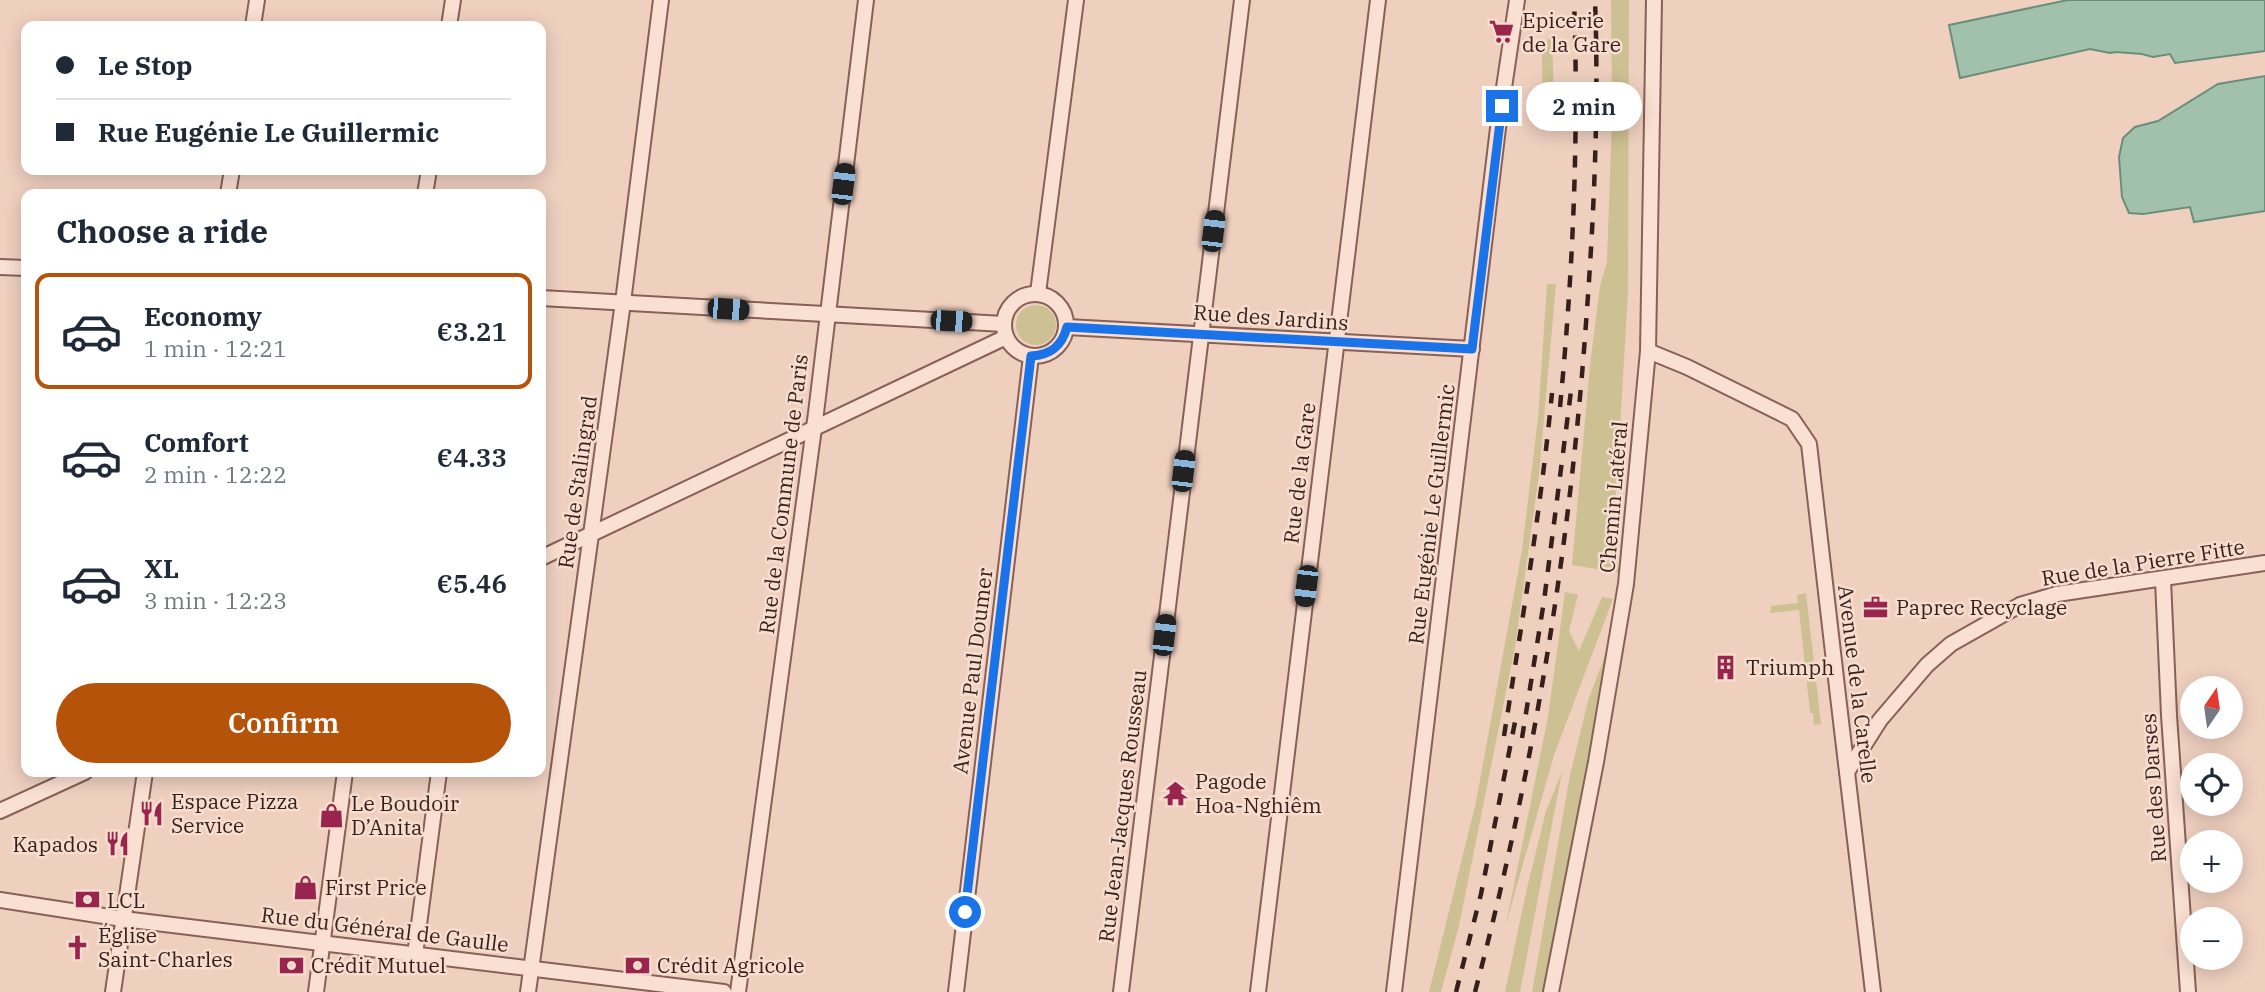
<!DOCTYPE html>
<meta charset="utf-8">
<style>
:root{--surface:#fff;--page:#f2f2f3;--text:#1f2937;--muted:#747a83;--line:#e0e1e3;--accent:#b45309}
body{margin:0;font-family:"IBM Plex Serif",serif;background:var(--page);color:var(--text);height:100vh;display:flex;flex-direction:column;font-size:26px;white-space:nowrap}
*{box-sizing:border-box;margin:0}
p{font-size:23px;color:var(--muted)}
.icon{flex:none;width:38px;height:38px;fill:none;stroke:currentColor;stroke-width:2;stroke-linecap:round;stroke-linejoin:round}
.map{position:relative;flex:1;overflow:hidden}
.drawer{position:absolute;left:21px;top:189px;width:525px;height:588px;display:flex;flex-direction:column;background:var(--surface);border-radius:14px;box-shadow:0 4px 18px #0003}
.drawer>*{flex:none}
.hud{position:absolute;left:21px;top:21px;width:525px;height:154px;border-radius:14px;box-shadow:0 4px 18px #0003;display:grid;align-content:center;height:154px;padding:0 35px;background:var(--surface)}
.needle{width:46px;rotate:13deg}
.controls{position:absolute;left:2180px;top:676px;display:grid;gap:14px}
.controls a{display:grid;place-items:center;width:63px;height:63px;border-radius:50%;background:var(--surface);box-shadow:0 4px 18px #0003;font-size:35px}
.end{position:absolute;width:32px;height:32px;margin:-16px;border:9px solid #1a73e8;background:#fff;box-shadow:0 0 0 4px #fff}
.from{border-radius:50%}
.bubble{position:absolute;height:49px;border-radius:24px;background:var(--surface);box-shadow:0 4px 18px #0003;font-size:23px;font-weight:600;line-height:49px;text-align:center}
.car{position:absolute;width:21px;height:42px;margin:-21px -10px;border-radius:9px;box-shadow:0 0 5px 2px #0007;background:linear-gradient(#222 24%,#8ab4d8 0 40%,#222 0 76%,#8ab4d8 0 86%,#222 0)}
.hud b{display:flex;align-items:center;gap:24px;height:66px;font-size:26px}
.hud b+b{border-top:2px solid var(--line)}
.hud i{width:18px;height:18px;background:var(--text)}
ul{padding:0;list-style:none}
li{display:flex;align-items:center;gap:21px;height:116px;margin:0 14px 10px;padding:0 21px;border:4px solid transparent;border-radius:14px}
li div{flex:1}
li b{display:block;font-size:26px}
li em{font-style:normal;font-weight:600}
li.current{border-color:var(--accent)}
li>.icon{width:63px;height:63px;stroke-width:1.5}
h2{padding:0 35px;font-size:32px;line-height:84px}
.button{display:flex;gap:14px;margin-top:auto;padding:14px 35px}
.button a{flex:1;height:80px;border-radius:42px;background:var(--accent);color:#fff;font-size:28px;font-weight:600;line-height:80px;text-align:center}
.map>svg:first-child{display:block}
.green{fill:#cdc092}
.water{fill:#a2c1ad;stroke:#698f78;stroke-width:2}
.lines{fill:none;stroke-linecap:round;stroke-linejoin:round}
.minor-casing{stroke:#886057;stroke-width:18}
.minor{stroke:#fae0d2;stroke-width:14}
.rail{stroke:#371f1c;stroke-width:4.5;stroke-dasharray:12 12;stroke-linecap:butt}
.route{stroke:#1a73e8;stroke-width:9}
.labels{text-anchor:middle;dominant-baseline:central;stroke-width:5;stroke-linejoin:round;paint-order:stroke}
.poi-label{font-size:21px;fill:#371f1c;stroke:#f6ddce;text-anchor:start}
.street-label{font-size:21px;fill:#371f1c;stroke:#f6ddce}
</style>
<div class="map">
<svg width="2265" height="992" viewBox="0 0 2265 992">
<rect width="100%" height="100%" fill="#efd0bf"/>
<g class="green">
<path d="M 1611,0 L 1629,0 L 1628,293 L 1613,545 L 1620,573 L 1572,565 L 1590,365 L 1600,286 L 1607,262 L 1612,117 Z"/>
<path d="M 1549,37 L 1552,39 L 1555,131 L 1543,131 L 1542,55 Z"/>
<path d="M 1547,284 L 1556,284 L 1539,474 L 1515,647 L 1459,926 L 1441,992 L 1429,992 L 1476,802 L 1522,550 L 1538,418 Z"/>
<circle cx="1036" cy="325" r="20"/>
<path d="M 1565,592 L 1578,595 L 1569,631 L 1579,651 L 1602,597 L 1613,599 L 1554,755 L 1506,924 L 1548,717 Z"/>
<path d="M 1806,593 L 1821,724 L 1814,725 L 1813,713 L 1810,713 L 1799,610 L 1770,613 L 1771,606 L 1798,603 L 1797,595 Z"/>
<path d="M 1610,642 L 1545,983 L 1543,992 L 1532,992 L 1570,775 L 1588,701 Z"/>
<path d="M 1562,772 L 1520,992 L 1505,992 L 1527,888 L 1546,811 Z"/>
</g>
<g class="water">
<path d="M 2068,0 L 2265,0 L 2265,51 L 2175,63 L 2170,54 L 2153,57 L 2142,54 L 2116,52 L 2110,53 L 2090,49 L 1960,78 L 1949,25 Z"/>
<path d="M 2265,76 L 2265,211 L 2194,222 L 2190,207 L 2143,214 L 2129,213 L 2122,197 L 2119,157 L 2123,138 L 2135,127 L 2158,121 L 2218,84 Z"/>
</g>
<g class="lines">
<defs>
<g id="minor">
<path d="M 253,26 L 257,0"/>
<path d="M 449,26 L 453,0"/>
<path d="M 228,194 L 232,170"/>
<path d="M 425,194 L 429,170"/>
<path d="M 0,267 L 26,268"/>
<path d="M 1038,293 L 1076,0"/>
<circle cx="1035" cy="325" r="31"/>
<path d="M 541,298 L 1004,324"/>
<path d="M 1067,327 L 1472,349"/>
<path d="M 1648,351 L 1687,367 L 1792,419 L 1809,444 C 1829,627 1852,809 1873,992"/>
<path d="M 541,558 L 1006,337"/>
<path d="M 2163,580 L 2169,715 L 2188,992"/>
<path d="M 1847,772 L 1880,720 L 1927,665 L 1951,644 L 2020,605 L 2057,594 L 2265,563"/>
<path d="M 0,811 L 85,772"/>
<path d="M 0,900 L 123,919 L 724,992"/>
<path d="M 415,955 L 439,772"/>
<path d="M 113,992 L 145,772"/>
<path d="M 316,992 L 345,772"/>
<path d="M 528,992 L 623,302 L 661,0"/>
<path d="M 738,992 L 816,413 L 866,0"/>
<path d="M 956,992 L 1031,356"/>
<path d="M 1121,992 L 1242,0"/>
<path d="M 1258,992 L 1378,0"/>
<path d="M 1394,992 L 1498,128 L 1517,0"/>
<path d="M 1551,992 L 1596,762 L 1626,584 L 1648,351 L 1654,0"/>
</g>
</defs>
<use href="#minor" class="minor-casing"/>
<use href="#minor" class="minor"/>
<g class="rail">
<path d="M 1560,407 C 1573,272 1579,135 1574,0"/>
<path d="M 1504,736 C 1522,622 1541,508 1552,393"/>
<path d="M 1522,738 L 1544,601 L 1571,391"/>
<path d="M 1456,992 L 1481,894 L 1515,722"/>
<path d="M 1475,992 C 1533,773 1570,549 1586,323 C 1594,216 1599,108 1595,0"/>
</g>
</g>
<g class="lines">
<path class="route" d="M 965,912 L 1031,356 C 1051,355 1062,346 1067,327 L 1472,349 L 1502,106"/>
</g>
<defs>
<symbol id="supermarket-bare" viewBox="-9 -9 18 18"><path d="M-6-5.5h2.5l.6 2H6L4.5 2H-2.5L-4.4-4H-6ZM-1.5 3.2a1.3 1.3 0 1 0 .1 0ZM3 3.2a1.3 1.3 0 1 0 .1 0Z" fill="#99254e" stroke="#f6ddce" stroke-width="2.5" paint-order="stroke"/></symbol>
<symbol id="office-bare" viewBox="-9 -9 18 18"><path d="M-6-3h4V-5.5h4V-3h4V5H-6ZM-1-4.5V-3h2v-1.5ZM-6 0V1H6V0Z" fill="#99254e" stroke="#f6ddce" stroke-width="2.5" paint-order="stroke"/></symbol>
<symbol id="building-bare" viewBox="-9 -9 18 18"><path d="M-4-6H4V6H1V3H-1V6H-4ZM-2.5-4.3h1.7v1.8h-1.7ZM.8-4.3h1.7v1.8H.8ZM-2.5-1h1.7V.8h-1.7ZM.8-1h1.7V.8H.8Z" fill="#99254e" stroke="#f6ddce" stroke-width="2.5" paint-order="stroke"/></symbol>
<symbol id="temple-bare" viewBox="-9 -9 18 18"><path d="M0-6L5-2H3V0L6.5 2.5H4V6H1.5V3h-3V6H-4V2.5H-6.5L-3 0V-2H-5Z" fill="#99254e" stroke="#f6ddce" stroke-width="2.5" paint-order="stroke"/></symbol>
<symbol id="restaurant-bare" viewBox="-9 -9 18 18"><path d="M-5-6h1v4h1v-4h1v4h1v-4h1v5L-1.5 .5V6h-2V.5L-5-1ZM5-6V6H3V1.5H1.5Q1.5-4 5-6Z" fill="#99254e" stroke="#f6ddce" stroke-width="2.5" paint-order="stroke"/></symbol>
<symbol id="shop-bare" viewBox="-9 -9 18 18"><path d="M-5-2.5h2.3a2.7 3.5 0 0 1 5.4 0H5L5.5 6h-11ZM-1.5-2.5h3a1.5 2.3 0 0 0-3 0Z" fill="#99254e" stroke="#f6ddce" stroke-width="2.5" paint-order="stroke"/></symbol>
<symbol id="bank-bare" viewBox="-9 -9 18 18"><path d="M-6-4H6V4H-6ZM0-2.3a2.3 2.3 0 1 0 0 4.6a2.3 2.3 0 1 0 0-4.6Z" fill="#99254e" stroke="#f6ddce" stroke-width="2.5" paint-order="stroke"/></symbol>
<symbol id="church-bare" viewBox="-9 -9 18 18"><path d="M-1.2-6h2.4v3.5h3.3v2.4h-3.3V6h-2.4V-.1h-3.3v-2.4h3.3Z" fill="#99254e" stroke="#f6ddce" stroke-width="2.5" paint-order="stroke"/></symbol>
</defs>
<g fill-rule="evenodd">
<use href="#supermarket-bare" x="1484" y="14" width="35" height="35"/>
<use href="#office-bare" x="1858" y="590" width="35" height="35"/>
<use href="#building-bare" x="1708" y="650" width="35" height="35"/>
<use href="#temple-bare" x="1158" y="776" width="35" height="35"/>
<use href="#restaurant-bare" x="134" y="796" width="35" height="35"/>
<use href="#shop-bare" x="314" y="798" width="35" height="35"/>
<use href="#restaurant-bare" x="100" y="826" width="35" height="35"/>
<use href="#shop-bare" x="288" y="870" width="35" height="35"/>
<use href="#bank-bare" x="70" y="882" width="35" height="35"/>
<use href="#church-bare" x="60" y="930" width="35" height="35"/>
<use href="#bank-bare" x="274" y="948" width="35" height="35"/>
<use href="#bank-bare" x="620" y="948" width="35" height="35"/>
</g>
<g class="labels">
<g class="poi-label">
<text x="1522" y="20">Epicerie<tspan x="1522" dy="24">de la Gare</tspan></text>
<text x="1896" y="607">Paprec Recyclage</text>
<text x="1746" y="667">Triumph</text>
<text x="1195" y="781">Pagode<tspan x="1195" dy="24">Hoa-Nghiêm</tspan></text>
<text x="171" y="801">Espace Pizza<tspan x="171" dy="24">Service</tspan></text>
<text x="351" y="803">Le Boudoir<tspan x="351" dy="24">D’Anita</tspan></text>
<text x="98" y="844" text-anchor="end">Kapados</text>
<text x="325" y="887">First Price</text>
<text x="107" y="900">LCL</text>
<text x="98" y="935">Église<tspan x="98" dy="24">Saint-Charles</tspan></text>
<text x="311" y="965">Crédit Mutuel</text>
<text x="657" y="965">Crédit Agricole</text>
</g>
<g class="street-label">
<text transform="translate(1271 317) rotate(4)">Rue des Jardins</text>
<text transform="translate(1299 473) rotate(-83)">Rue de la Gare</text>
<text transform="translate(577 482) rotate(-82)">Rue de Stalingrad</text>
<text transform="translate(783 494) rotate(-83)">Rue de la Commune de Paris</text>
<text transform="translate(1613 497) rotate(-85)">Chemin Latéral</text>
<text transform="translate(1431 514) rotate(-83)">Rue Eugénie Le Guillermic</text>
<text transform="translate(2143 562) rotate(-9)">Rue de la Pierre Fitte</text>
<text transform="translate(972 671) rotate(-83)">Avenue Paul Doumer</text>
<text transform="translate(1858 684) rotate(83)">Avenue de la Carelle</text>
<text transform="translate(2153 788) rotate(-94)">Rue des Darses</text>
<text transform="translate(1122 806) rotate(-83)">Rue Jean-Jacques Rousseau</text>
<text transform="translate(385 929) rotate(7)">Rue du Général de Gaulle</text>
</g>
</g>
</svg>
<div class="controls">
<a><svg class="needle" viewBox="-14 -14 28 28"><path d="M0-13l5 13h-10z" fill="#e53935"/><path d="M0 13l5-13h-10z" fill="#747a83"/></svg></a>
<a><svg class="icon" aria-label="locate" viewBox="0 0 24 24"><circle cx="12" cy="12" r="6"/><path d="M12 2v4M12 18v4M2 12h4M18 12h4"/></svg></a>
<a>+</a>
<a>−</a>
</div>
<i class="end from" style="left:965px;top:912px"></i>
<i class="end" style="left:1502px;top:106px"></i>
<div class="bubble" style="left:1526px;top:82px;width:116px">2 min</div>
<i class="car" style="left:843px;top:184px;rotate:7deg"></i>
<i class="car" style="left:1213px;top:231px;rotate:7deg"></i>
<i class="car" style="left:728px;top:309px;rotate:94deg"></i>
<i class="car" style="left:951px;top:321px;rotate:93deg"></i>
<i class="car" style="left:1183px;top:471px;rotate:7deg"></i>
<i class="car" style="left:1306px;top:586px;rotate:187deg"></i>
<i class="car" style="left:1164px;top:635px;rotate:7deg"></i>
<div class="hud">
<b><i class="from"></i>Le Stop</b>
<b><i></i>Rue Eugénie Le Guillermic</b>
</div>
<section class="drawer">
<h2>Choose a ride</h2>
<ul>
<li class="current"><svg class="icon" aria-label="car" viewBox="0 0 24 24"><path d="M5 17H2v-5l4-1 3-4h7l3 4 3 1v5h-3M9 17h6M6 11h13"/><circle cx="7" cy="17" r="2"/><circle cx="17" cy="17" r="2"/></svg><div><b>Economy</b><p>1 min · 12:21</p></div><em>€3.21</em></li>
<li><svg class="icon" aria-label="car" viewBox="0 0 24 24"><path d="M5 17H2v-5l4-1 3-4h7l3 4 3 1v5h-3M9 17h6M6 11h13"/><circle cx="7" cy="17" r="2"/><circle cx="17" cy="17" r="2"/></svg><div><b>Comfort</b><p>2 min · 12:22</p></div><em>€4.33</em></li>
<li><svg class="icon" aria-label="car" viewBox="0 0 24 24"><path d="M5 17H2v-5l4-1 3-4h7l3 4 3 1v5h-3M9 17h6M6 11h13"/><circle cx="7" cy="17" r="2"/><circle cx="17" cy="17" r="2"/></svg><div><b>XL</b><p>3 min · 12:23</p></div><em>€5.46</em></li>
</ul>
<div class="button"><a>Confirm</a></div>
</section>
</div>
